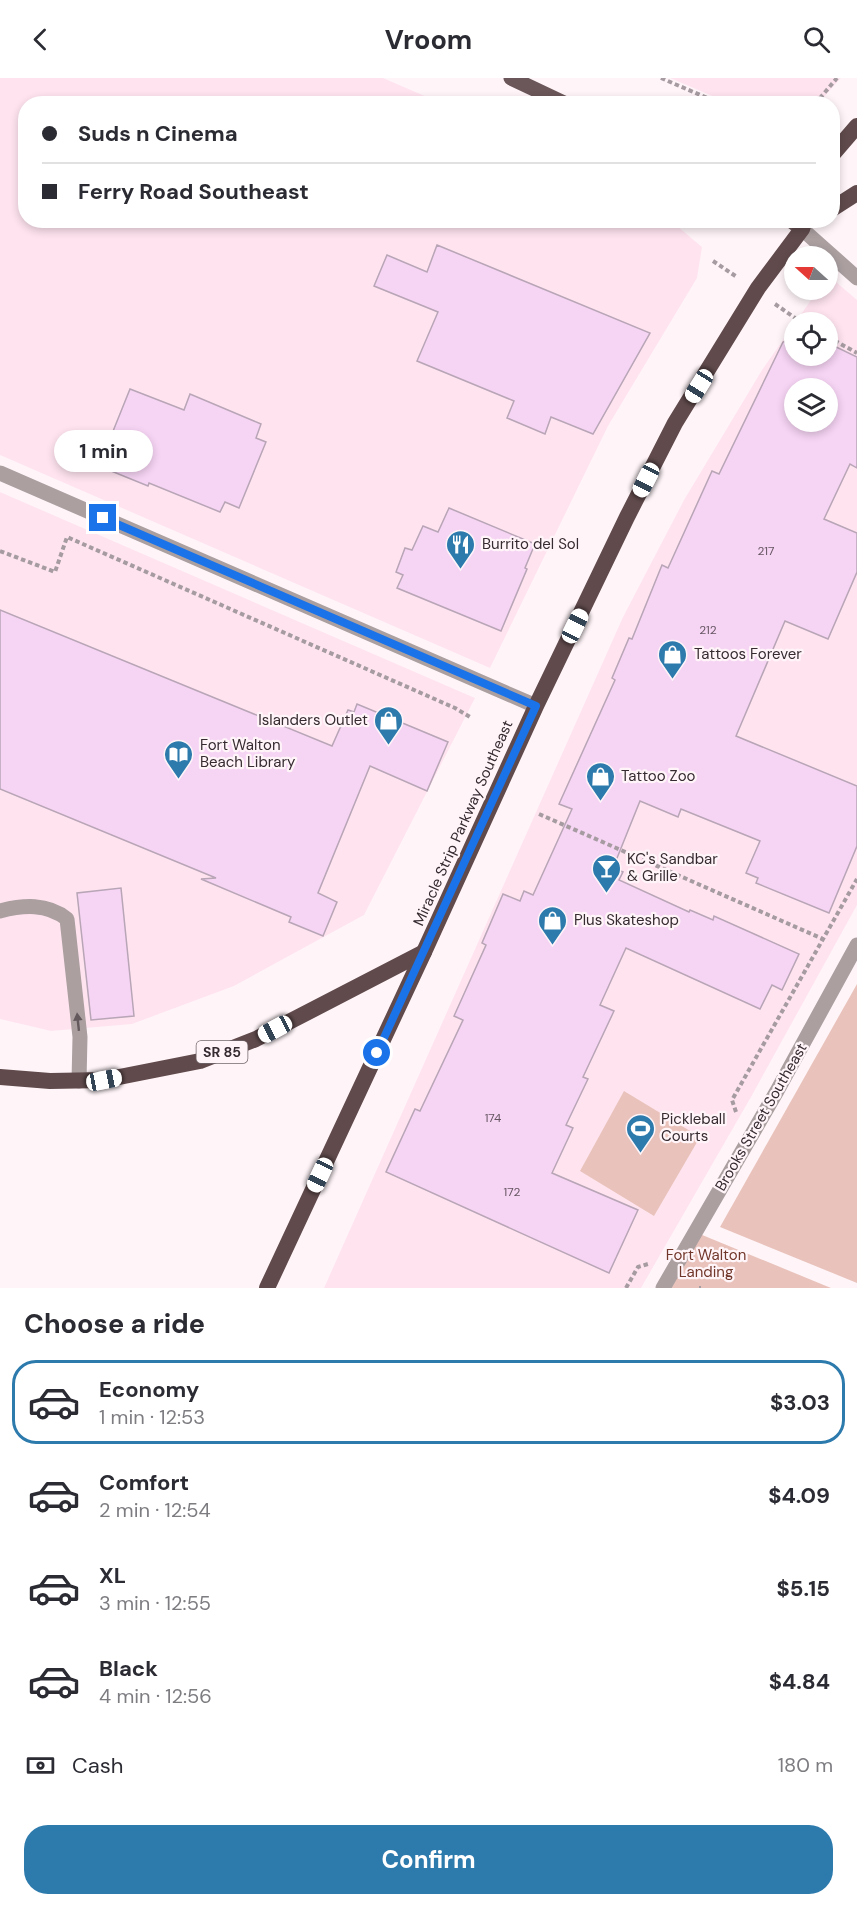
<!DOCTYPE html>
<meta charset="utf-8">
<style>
:root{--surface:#fff;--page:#f7f7f7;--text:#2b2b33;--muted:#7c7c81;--line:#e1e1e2;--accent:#2d7aad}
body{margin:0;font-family:"DM Sans",sans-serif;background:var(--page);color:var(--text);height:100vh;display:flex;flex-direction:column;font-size:22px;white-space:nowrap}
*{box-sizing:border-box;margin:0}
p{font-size:20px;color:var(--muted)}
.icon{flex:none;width:33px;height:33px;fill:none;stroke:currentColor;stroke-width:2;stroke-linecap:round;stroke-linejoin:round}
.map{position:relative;height:1210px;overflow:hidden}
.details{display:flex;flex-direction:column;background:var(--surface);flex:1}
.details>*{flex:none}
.top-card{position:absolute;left:18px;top:18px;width:822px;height:132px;border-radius:24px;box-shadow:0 3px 9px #0003;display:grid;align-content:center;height:132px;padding:0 24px;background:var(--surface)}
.needle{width:39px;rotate:291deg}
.tools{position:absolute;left:784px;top:168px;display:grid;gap:12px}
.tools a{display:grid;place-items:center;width:54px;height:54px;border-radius:50%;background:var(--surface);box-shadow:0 3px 9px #0003;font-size:30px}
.end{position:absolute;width:27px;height:27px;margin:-14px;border:8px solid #1a73e8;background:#fff;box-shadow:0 0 0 3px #fff}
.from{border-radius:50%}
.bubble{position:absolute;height:42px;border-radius:21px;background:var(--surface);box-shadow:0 3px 9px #0003;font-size:20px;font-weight:700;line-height:42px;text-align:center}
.car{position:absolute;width:18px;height:36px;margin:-18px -9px;border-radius:8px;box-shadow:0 0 4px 2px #0007;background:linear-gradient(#fff 24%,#345 0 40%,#fff 0 76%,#345 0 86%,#fff 0)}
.top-card b{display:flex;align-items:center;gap:21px;height:57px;font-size:22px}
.top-card b+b{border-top:2px solid var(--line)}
.top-card i{width:15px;height:15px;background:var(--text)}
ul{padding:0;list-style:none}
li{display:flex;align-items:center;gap:18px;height:84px;margin:0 12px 9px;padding:0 12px;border:3px solid transparent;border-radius:24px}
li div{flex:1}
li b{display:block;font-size:22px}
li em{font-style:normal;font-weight:700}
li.current{border-color:var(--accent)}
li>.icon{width:54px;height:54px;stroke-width:1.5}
h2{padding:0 24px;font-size:27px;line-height:72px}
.pay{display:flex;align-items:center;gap:15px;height:66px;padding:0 24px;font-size:22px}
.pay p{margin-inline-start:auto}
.action{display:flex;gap:12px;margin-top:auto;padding:12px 24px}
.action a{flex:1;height:69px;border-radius:24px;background:var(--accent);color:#fff;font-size:24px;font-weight:700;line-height:69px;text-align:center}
header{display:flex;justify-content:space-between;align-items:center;height:78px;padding:0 24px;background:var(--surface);font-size:27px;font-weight:700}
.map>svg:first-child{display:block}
.built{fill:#ffe4f0;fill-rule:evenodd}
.green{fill:#e9c3bb}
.building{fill:#f6d4f4;stroke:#b8a5b6;stroke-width:1.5;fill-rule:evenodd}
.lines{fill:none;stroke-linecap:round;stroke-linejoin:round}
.path{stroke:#a59ba0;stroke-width:4;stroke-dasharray:4.5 3;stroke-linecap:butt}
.service{stroke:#ab9fa0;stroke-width:15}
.minor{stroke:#ab9fa0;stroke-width:15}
.primary{stroke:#6b5759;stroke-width:15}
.trunk{stroke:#604a4c;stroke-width:16}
.oneway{fill:#64595d}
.route{stroke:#1a73e8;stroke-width:8}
.labels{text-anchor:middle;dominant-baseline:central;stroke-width:4.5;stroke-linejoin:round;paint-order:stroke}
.number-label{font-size:12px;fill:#655561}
.shield{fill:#fff5f9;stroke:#72686c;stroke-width:1.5}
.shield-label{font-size:14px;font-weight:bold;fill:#352b30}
.poi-label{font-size:15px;fill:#352b30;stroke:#fff5f9;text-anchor:start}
.street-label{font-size:15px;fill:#352b30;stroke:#fff5f9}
.park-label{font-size:15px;fill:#72372b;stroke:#fff5f9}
</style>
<header><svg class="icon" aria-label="back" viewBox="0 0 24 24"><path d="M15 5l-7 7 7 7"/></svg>Vroom<svg class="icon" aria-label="search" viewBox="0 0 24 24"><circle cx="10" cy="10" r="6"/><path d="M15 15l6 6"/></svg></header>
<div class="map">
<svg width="857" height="1210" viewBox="0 0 857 1210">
<rect width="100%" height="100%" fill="#fff5f9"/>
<g class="built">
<path d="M 0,0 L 383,0 L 441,25 L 26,26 L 26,142 L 670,142 L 702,169 L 697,200 L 608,348 L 490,590 L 0,377 Z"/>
<path d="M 670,0 L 841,0 L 824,19 L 815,25 L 731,26 Z"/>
<path d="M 828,197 L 857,222 L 857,827 L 751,1019 L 641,1210 L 324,1210 L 623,539 L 684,422 L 762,292 L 818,212 L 828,212 ZM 795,244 L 828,244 L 828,278 L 795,278 ZM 795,310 L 828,310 L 828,344 L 795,344 Z"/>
<path d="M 0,414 L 475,620 L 364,837 L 234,908 L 132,946 L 51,953 L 0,941 Z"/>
</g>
<g class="green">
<path d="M 857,906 L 857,1205 L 720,1149 Z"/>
<path d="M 624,1013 L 700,1059 L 654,1138 L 580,1093 Z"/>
<path d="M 695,1154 L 831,1210 L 663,1210 Z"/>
</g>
<g class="building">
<path d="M 437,167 L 650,255 L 593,356 L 551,339 L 545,356 L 507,340 L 514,323 L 417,283 L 438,234 L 374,208 L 387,177 L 427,194 Z"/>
<path d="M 795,260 L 795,278 L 828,278 L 828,265 L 857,279 L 857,390 L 850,386 L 824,441 L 857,455 L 857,494 L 828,561 L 785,543 L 736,658 L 857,708 L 857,768 L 829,835 L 756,805 L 758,800 L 746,795 L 760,763 L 681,731 L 678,739 L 640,723 L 613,790 L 623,794 L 619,802 L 689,834 L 690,832 L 713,842 L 714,838 L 799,876 L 782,912 L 772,907 L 760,931 L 626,870 L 600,927 L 614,933 L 583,999 L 588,1001 L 566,1047 L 573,1050 L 552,1095 L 638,1132 L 609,1195 L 386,1094 L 415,1031 L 420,1033 L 463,942 L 454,938 L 486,867 L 482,865 L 503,816 L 520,823 L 524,813 L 533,817 L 572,731 L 559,726 L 615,602 L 612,600 L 629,560 L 632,561 L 662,487 L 668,490 L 712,393 L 719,396 L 783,264 ZM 795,310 L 828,310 L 828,344 L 795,344 Z"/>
<path d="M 130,311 L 184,332 L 190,316 L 261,346 L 256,360 L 266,364 L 239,430 L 225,424 L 220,434 L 149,405 L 148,408 L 99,388 Z"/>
<path d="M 449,430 L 535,466 L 525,490 L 527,491 L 501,553 L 397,510 L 403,497 L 396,494 L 405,470 L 412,472 L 423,448 L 438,454 Z"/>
<path d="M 0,532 L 332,668 L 348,632 L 354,634 L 357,626 L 448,664 L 427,713 L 370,688 L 318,815 L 337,824 L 323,858 L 289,844 L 291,839 L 201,801 L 216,800 L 0,711 Z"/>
<path d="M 121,810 L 134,938 L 91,942 L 77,815 Z"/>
</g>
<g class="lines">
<g class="path">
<path d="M 661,0 L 721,26"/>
<path d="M 815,26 L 837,0"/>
<path d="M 713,183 L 737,199"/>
<path d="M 775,226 L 801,244"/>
<path d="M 828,259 L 857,275"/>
<path d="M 0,473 L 55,494 L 67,459 L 455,630 L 470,639"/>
<path d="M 539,736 L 823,861"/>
<path d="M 736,1034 L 732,1022 L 857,801"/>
<path d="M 626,1210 L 638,1189 L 648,1186"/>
<path d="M 699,1210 L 701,1210"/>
</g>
<path class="service" d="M 0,833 C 23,827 47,825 67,841 L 80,959 L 79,1003"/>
<g class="minor">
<path d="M 802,151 L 857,200"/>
<path d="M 0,395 L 536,628"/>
<path d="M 663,1210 L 777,1013 L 857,867"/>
</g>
<g class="primary">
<path d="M 511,0 L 566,26"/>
<path d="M 790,142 L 802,151"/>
</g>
<g class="trunk">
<path d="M 832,77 L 857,48"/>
<path d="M 832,131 L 857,115"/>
<path d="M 0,999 L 50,1003 L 104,1002 L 200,983 L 256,961 L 424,874"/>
<path d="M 267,1210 L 424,874 L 536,628 L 627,439 L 675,345 L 758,210 L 802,151 L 805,142"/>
</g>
</g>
<defs><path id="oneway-solid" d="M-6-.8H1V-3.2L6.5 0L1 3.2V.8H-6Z" transform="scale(1.5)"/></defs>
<use class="oneway" href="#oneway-solid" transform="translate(78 944) rotate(-96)"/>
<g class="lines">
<path class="route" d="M 103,440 L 536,628 L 377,975"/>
</g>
<defs>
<symbol id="restaurant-pin" viewBox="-11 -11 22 30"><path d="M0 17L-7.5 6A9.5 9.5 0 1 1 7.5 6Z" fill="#2d7aad" stroke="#fff5f9"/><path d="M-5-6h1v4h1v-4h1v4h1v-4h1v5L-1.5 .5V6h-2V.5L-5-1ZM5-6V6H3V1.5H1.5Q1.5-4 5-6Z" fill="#fff"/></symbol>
<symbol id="shop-pin" viewBox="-11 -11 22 30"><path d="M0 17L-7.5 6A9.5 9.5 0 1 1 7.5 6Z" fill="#2d7aad" stroke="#fff5f9"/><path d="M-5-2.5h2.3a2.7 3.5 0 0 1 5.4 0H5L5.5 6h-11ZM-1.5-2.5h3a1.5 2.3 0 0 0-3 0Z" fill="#fff"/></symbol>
<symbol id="library-pin" viewBox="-11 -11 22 30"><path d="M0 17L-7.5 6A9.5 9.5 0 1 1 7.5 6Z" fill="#2d7aad" stroke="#fff5f9"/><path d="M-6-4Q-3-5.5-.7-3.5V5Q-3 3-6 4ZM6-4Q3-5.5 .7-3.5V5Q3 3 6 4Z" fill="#fff"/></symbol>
<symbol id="bar-pin" viewBox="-11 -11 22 30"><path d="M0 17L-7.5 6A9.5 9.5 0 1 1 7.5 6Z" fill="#2d7aad" stroke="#fff5f9"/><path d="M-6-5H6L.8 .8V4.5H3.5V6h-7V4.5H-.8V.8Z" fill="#fff"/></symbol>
<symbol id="stadium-pin" viewBox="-11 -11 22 30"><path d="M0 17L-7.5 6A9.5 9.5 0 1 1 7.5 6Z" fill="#2d7aad" stroke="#fff5f9"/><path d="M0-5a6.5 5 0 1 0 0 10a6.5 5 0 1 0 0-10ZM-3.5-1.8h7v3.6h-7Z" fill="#fff"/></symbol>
</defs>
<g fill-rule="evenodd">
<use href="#restaurant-pin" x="444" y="450" width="33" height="45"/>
<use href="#shop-pin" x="656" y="560" width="33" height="45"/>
<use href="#shop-pin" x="372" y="626" width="33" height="45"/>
<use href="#library-pin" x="162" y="660" width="33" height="45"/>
<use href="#shop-pin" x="584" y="682" width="33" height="45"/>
<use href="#bar-pin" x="590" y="774" width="33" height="45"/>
<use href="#shop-pin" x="536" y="826" width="33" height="45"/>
<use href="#stadium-pin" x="624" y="1034" width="33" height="45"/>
</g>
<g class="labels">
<g class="number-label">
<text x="766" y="473">217</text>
<text x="708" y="552">212</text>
<text x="493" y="1040">174</text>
<text x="512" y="1114">172</text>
</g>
<rect class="shield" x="196.5" y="963" width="51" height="22" rx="4.5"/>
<g class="shield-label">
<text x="222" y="974">SR 85</text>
</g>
<g class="poi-label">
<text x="482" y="466">Burrito del Sol</text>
<text x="694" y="576">Tattoos Forever</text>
<text x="368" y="642" text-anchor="end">Islanders Outlet</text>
<text x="200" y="667">Fort Walton<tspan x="200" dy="17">Beach Library</tspan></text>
<text x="621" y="698">Tattoo Zoo</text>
<text x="627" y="781">KC's Sandbar<tspan x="627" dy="17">&amp; Grille</tspan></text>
<text x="574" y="842">Plus Skateshop</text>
<text x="661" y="1041">Pickleball<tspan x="661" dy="17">Courts</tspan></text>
</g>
<g class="street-label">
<text transform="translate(463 745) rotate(-66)">Miracle Strip Parkway Southeast</text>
<text transform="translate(761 1039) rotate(-60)">Brooks Street Southeast</text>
</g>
<g class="park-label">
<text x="706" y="1177">Fort Walton<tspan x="706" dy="17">Landing</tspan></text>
</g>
</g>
</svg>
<div class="tools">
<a><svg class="needle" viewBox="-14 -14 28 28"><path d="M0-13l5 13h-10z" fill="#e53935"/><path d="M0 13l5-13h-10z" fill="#7c7c81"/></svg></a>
<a><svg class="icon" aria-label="locate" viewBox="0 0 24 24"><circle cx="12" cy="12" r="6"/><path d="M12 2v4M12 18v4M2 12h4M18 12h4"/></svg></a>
<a><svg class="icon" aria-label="layers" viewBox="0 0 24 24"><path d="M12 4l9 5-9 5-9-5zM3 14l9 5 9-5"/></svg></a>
</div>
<i class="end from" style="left:377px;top:975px"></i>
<i class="end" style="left:103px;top:440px"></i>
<div class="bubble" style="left:54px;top:352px;width:99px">1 min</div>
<i class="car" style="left:699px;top:308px;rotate:212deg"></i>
<i class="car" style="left:646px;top:402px;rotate:207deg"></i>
<i class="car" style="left:575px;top:548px;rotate:26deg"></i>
<i class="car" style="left:275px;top:951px;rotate:242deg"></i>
<i class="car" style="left:104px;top:1002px;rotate:79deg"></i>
<i class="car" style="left:320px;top:1097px;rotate:205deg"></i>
<div class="top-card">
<b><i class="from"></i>Suds n Cinema</b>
<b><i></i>Ferry Road Southeast</b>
</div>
</div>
<section class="details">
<h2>Choose a ride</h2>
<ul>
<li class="current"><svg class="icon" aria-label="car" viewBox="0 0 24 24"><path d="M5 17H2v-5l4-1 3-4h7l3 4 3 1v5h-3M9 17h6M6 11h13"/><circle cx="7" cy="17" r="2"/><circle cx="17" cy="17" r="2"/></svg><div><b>Economy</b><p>1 min · 12:53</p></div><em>$3.03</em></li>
<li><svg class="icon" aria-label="car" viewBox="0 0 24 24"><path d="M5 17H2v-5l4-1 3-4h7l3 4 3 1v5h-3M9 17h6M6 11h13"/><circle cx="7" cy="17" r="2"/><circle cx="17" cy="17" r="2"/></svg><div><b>Comfort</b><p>2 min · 12:54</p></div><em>$4.09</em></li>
<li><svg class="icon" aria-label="car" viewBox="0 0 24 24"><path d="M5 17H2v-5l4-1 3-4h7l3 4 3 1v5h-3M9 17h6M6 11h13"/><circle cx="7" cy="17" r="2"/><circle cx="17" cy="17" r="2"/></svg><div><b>XL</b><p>3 min · 12:55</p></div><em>$5.15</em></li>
<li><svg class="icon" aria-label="car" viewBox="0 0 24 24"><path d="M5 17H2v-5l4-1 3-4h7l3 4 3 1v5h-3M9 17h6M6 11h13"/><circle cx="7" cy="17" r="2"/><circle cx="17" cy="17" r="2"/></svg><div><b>Black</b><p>4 min · 12:56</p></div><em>$4.84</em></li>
</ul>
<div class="pay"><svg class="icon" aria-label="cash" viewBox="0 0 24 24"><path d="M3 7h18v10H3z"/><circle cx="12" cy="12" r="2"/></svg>Cash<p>180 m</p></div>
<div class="action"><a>Confirm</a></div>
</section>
